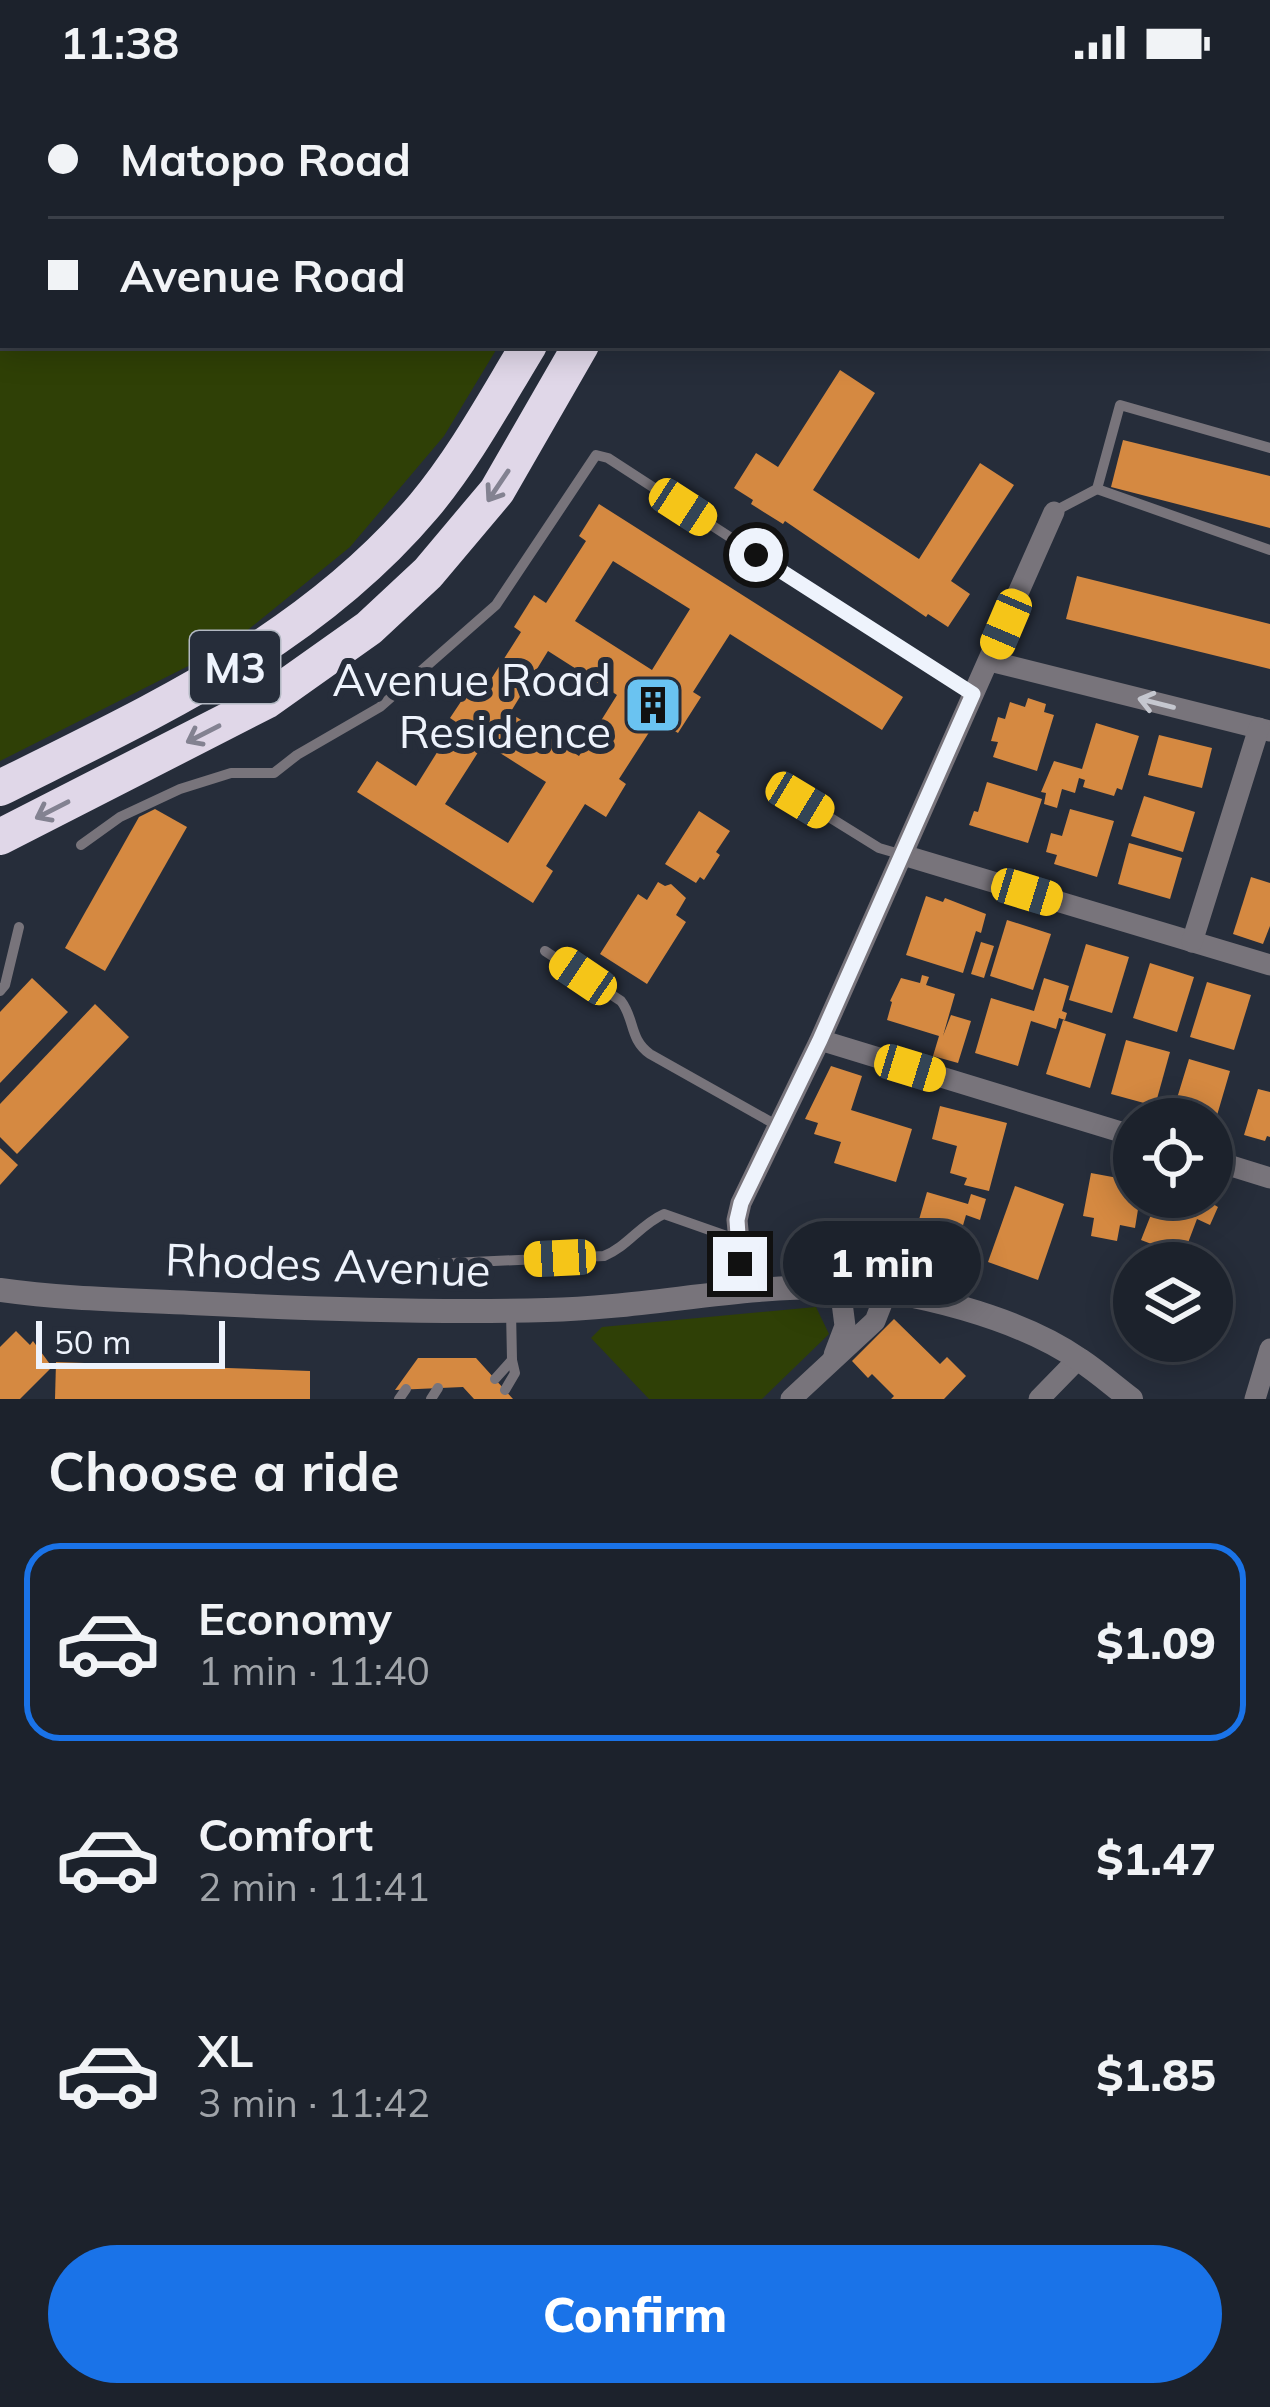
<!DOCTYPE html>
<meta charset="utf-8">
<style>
:root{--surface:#1c222c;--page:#252a34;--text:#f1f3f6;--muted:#a0a4a9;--line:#3a3f48;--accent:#1a73e8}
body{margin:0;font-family:Mulish,sans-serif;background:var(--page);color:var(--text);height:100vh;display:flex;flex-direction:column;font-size:45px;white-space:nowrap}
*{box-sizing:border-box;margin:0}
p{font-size:39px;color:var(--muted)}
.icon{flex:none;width:66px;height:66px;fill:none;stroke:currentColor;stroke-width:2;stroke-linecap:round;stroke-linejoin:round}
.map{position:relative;height:1315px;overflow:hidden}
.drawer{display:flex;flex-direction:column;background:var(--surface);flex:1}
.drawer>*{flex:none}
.top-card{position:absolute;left:0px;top:0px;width:1272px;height:264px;box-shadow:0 6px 30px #0003,0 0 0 3px var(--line);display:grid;align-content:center;height:264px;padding:0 48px;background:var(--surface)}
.tools{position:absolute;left:1113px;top:1014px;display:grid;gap:24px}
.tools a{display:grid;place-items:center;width:120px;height:120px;border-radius:50%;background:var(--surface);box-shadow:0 6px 30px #0003,0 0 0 3px var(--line);font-size:60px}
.scale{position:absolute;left:36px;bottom:30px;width:189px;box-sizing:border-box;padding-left:12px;border:6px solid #eef3fc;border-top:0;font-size:33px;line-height:42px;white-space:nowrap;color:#eef3fc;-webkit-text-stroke:9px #262d3a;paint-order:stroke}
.end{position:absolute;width:54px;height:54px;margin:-27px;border:15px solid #eef3fc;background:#111;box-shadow:0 0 0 6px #111}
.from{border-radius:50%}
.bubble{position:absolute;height:84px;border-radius:42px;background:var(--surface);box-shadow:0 6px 30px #0003,0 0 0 3px var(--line);font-size:39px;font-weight:800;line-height:84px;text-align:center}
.car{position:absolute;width:36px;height:72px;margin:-36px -18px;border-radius:15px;box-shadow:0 0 9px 3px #0007;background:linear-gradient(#f5c518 24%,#345 0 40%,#f5c518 0 76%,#345 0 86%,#f5c518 0)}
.top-card b{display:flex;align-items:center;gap:42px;height:114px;font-size:45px}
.top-card b+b{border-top:3px solid var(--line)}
.top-card i{width:30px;height:30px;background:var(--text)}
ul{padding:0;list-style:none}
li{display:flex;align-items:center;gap:36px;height:198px;margin:0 24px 18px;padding:0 24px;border:6px solid transparent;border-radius:36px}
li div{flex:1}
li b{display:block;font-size:45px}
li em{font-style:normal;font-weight:800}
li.current{border-color:var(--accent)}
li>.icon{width:108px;height:108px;stroke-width:1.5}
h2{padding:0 48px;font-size:54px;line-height:144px}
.primary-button{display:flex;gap:24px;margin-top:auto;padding:24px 48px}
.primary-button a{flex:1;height:138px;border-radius:72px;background:var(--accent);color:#fff;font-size:48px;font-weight:800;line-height:138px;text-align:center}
.status{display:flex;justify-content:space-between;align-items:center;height:84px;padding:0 60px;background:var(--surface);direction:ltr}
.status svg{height:33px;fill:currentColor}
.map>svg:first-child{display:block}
.green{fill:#2f4006}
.building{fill:#d58941;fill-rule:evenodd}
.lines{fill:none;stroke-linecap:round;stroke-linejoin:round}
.service{stroke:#78747b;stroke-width:10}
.minor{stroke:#78747b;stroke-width:21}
.tertiary{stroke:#78747b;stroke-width:24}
.motorway{stroke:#e0d7e8;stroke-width:36}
.oneway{stroke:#838291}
.oneway2{stroke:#c5c7cf}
.route{stroke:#eef3fc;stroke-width:15}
.labels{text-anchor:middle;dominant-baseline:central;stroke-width:12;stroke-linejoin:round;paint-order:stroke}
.shield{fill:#262d3a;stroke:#b2b8c2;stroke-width:3}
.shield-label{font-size:42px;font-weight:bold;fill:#eef3fc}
.poi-label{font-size:45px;fill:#eef3fc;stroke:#262d3a;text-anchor:end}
.street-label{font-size:45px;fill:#eef3fc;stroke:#262d3a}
</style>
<div class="status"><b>11:38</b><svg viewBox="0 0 49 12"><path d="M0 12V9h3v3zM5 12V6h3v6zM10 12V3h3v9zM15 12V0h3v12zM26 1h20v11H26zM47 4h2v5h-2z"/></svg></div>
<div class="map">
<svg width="1270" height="1315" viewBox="0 0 1270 1315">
<rect width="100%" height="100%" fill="#262d3a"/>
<g class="green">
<path d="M 0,0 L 656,0 L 3,3 L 3,261 L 499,261 L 444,352 L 350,463 L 228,562 L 0,677 Z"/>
<path d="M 816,1223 L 829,1250 L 762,1315 L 649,1315 L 591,1254 L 602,1243 Z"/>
</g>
<g class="building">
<path d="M 840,286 L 875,309 L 813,406 L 919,475 L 980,379 L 1014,401 L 951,497 L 970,510 L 948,543 L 928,530 L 926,533 L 785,437 L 783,440 L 751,420 L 753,416 L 734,404 L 756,369 L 778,383 Z"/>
<path d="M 1123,356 L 1270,392 L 1270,444 L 1111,403 Z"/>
<path d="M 599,420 L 903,613 L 882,646 L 730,550 L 693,608 L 701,613 L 678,649 L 657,636 L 619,695 L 626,700 L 606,733 L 585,720 L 546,782 L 553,787 L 533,819 L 357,708 L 377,677 L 416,702 L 456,638 L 450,634 L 470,604 L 481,611 L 521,548 L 514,543 L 534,511 L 546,519 L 586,457 L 579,452 ZM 613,477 L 690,525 L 652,586 L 575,537 ZM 548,567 L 617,611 L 579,672 L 510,629 ZM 484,659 L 546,698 L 508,759 L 445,720 Z"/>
<path d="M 1077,492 L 1270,540 L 1270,585 L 1066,535 Z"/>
<path d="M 1028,614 L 1046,620 L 1044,628 L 1054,631 L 1037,687 L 993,673 L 998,658 L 991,657 L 998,633 L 1005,635 L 1010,618 L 1025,623 Z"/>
<path d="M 1096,639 L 1139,652 L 1122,706 L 1117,704 L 1114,712 L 1083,703 L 1085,696 L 1079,694 L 1075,709 L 1062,705 L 1057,724 L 1044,720 L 1046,709 L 1041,708 L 1054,677 L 1082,685 Z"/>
<path d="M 1159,651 L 1212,664 L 1202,704 L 1148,691 Z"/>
<path d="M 987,698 L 1042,715 L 1028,759 L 969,741 L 974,727 L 978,728 Z"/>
<path d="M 1144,712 L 1195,728 L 1183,768 L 1131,752 Z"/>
<path d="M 155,725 L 187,743 L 105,887 L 65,864 L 139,733 Z"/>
<path d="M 1070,725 L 1114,737 L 1097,793 L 1054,780 L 1057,771 L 1046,768 L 1051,749 L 1062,752 Z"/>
<path d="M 699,727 L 730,747 L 716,768 L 720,771 L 704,796 L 700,793 L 696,799 L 665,780 Z"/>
<path d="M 1129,759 L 1182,774 L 1170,815 L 1118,800 Z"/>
<path d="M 1251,793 L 1270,799 L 1270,842 L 1263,860 L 1233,850 Z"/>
<path d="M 658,798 L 665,802 L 671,800 L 686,814 L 676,831 L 686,838 L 647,900 L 600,870 L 638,810 L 647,816 Z"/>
<path d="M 926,812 L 943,818 L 945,814 L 986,830 L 981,849 L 976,847 L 963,889 L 906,871 Z"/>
<path d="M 1007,836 L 1051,850 L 1033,906 L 990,892 Z"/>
<path d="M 981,858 L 994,862 L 984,894 L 971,890 Z"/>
<path d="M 1086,860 L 1129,873 L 1112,929 L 1069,916 Z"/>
<path d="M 1150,879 L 1194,893 L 1177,948 L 1133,934 Z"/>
<path d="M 922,891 L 929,893 L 926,901 L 955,910 L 943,952 L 951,931 L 971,937 L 958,979 L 933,972 L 939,952 L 887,936 L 892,918 L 890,917 L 901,894 L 920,899 Z"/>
<path d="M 32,894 L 68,928 L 0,999 L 0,928 Z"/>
<path d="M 1044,894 L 1069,902 L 1062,927 L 1067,929 L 1065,936 L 1059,934 L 1056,945 L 1031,937 L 1018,982 L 975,969 L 991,914 L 1034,927 Z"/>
<path d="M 1207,898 L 1251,911 L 1234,966 L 1190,953 Z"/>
<path d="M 95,920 L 129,953 L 17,1070 L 0,1053 L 0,1020 Z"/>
<path d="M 1063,936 L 1106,950 L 1090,1004 L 1046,990 Z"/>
<path d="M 1126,956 L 1170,968 L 1155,1022 L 1111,1010 Z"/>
<path d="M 1189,975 L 1230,987 L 1213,1045 L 1212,1035 L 1201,1035 L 1174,1024 Z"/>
<path d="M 831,982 L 862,992 L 851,1026 L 912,1045 L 896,1098 L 834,1079 L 841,1058 L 814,1050 L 818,1039 L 805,1035 Z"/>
<path d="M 1258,1005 L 1270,1008 L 1270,1053 L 1267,1052 L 1265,1057 L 1244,1051 Z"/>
<path d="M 940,1022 L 1007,1039 L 989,1107 L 964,1101 L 967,1094 L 950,1089 L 957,1062 L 932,1055 Z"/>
<path d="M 0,1064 L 18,1081 L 0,1101 Z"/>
<path d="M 1091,1089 L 1134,1097 L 1134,1113 L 1140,1113 L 1135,1144 L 1120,1141 L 1117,1157 L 1091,1152 L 1094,1134 L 1083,1132 Z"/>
<path d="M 1015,1102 L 1064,1120 L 1038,1196 L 988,1178 Z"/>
<path d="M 927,1108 L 968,1120 L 971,1110 L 986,1115 L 980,1136 L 966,1131 L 953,1176 L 904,1158 L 911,1137 L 918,1139 Z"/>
<path d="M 1168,1113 L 1201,1113 L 1218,1123 L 1210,1141 L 1197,1135 L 1183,1172 L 1141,1156 L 1154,1123 L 1163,1127 Z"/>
<path d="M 1133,1196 L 1134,1196 L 1134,1242 L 1119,1237 Z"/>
<path d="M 894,1235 L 940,1280 L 947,1273 L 966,1292 L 944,1315 L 891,1315 L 894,1312 L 872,1290 L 868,1294 L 852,1277 Z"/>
<path d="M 16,1247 L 30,1261 L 33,1257 L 52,1283 L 20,1315 L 0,1315 L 0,1263 Z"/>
<path d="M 418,1274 L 476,1274 L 513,1315 L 474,1315 L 463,1303 L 395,1306 Z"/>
<path d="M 56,1278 L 310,1287 L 310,1315 L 55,1315 Z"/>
</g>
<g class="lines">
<g class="service">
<path d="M 1097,405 L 1270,466"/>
<path d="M 1055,427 L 1097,405 L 1120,321 L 1270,364"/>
<path d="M 800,715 L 879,764 L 903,771"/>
<path d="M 81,761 L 120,733 L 180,705 L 231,689 L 274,689 L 297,671 L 380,623 L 496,521 L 596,371 L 608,374 L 973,611"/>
<path d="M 545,867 L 621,917 C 635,935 629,955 650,970 L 778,1042"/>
<path d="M 0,907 L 5,901 L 19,843"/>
<path d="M 430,1180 L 604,1172 C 627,1163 641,1140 664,1130 L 738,1156"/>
<path d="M 495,1295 L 512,1276 L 511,1227"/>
<path d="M 505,1306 L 515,1289 L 512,1276"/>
<path d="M 399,1315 L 406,1305"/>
<path d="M 431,1315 L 438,1304"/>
</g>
<g class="minor">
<path d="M 990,577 L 1270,647"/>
<path d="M 903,771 L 1270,881"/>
<path d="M 1192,858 L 1259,644"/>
<path d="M 820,956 L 1134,1052"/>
<path d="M 1212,1076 L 1270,1094"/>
<path d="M 744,1208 L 737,1136 L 741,1119 L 820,956 L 1054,428"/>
<path d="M 834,1271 L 845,1242 L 840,1203"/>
<path d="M 791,1315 L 875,1237 L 886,1209"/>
<path d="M 1039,1315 L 1079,1274"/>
<path d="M 1255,1315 L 1270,1265"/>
</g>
<path class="tertiary" d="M 0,1206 C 63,1215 128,1216 191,1219 C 310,1225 428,1229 547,1226 C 644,1224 740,1201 838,1203 C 911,1205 1020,1234 1080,1276 C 1098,1288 1114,1302 1131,1315"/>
<g class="motorway">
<path d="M 685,3 L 687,0"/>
<path d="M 736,3 L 738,0"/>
<path d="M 774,3 L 776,0"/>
<path d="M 0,704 C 155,626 309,558 424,422 C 465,373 496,315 529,261"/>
<path d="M 0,753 L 266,617 L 369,544 L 428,489 L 497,407 L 581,261"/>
</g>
</g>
<defs><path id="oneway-shaft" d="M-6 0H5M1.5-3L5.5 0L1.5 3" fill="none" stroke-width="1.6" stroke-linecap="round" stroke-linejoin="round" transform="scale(3)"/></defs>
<g class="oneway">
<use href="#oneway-shaft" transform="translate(498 402) rotate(124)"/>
<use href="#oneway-shaft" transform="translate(203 650) rotate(153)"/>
<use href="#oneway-shaft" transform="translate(52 726) rotate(153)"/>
</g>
<use class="oneway2" href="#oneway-shaft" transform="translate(1156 619) rotate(-166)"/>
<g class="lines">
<path class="route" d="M 740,1180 L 737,1136 L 741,1119 L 820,956 L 973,610 L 756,471"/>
</g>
<defs>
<symbol id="building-square" viewBox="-11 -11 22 22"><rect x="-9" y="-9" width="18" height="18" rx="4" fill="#6ac3f1" stroke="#262d3a"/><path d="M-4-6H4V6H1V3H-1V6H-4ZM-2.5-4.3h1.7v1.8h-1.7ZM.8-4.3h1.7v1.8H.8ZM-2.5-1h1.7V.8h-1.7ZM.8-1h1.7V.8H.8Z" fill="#111"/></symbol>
</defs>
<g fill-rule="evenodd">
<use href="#building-square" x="620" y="588" width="66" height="66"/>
</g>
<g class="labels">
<rect class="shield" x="190" y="547" width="90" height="72" rx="9"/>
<g class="shield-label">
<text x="235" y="583">M3</text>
</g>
<g class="poi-label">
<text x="611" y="595">Avenue Road<tspan x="611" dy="52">Residence</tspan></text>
</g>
<g class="street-label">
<text transform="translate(328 1180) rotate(2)">Rhodes Avenue</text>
</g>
</g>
</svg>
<div class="tools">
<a><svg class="icon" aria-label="locate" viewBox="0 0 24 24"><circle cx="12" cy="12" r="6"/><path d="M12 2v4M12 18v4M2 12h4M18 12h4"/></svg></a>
<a><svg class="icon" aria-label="layers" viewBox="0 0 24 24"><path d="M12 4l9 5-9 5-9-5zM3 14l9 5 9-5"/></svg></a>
</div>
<div class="scale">50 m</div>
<i class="end from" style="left:756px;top:471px"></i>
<i class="end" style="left:740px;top:1180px"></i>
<div class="bubble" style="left:783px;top:1137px;width:198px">1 min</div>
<i class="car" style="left:683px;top:423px;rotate:123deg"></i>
<i class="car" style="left:1006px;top:540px;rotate:203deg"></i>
<i class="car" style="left:800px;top:716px;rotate:121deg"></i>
<i class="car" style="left:1027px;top:808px;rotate:107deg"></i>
<i class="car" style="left:583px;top:892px;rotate:304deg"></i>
<i class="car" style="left:910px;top:984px;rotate:107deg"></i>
<i class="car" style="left:560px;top:1174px;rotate:267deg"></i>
<div class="top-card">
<b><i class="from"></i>Matopo Road</b>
<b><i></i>Avenue Road</b>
</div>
</div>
<section class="drawer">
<h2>Choose a ride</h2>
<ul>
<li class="current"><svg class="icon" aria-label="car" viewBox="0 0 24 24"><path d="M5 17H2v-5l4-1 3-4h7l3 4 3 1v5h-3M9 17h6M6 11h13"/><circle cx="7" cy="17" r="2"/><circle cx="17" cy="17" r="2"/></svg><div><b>Economy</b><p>1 min · 11:40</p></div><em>$1.09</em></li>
<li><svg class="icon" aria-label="car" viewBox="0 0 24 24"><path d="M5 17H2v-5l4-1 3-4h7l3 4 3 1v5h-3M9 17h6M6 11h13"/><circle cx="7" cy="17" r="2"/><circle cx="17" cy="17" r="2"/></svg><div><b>Comfort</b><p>2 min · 11:41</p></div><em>$1.47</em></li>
<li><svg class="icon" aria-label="car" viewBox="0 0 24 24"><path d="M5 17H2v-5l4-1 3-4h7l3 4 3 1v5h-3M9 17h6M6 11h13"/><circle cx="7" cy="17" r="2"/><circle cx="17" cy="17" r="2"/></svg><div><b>XL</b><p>3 min · 11:42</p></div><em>$1.85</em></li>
</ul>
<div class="primary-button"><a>Confirm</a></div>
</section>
